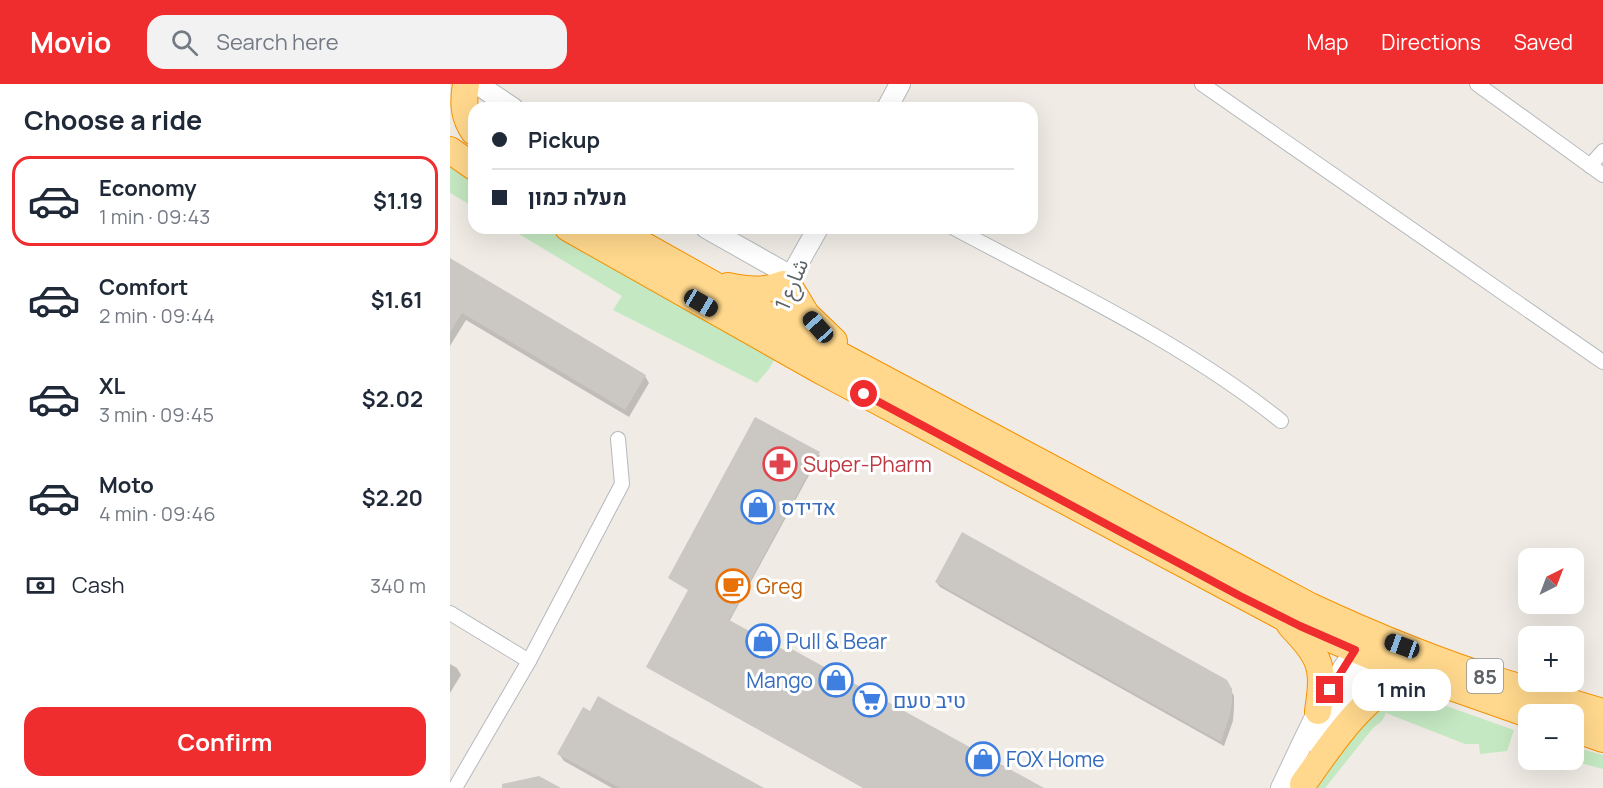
<!DOCTYPE html>
<meta charset="utf-8">
<style>
:root{--surface:#fff;--page:#f2f2f3;--text:#1f2937;--muted:#747a83;--line:#e0e1e3;--accent:#ef2c2e}
body{margin:0;font-family:Manrope,"Noto Sans Arabic",Heebo,sans-serif;background:var(--page);color:var(--text);height:100vh;display:flex;flex-direction:column;font-size:22px;white-space:nowrap}
*{box-sizing:border-box;margin:0}
p{font-size:20px;color:var(--muted)}
.icon{flex:none;width:33px;height:33px;fill:none;stroke:currentColor;stroke-width:2;stroke-linecap:round;stroke-linejoin:round}
.map{position:relative;flex:1;overflow:hidden}
.drawer{display:flex;flex-direction:column;background:var(--surface);width:450px}
.drawer>*{flex:none}
.banner{position:absolute;left:18px;top:18px;width:570px;height:132px;border-radius:18px;box-shadow:0 6px 24px #0002;display:grid;align-content:center;height:132px;padding:0 24px;background:var(--surface)}
.needle{width:39px;rotate:42deg}
.tools{position:absolute;left:1068px;top:464px;display:grid;gap:12px}
.tools a{display:grid;place-items:center;width:66px;height:66px;border-radius:12px;background:var(--surface);box-shadow:0 6px 24px #0002;font-size:30px}
.end{position:absolute;width:27px;height:27px;margin:-14px;border:8px solid #ef2c2e;background:#fff;box-shadow:0 0 0 3px #fff}
.from{border-radius:50%}
.bubble{position:absolute;height:42px;border-radius:18px;background:var(--surface);box-shadow:0 6px 24px #0002;font-size:20px;font-weight:700;line-height:42px;text-align:center}
.car{position:absolute;width:18px;height:36px;margin:-18px -9px;border-radius:8px;box-shadow:0 0 4px 2px #0007;background:linear-gradient(#222 24%,#8ab4d8 0 40%,#222 0 76%,#8ab4d8 0 86%,#222 0)}
.banner b{display:flex;align-items:center;gap:21px;height:57px;font-size:22px}
.banner b+b{border-top:2px solid var(--line)}
.banner i{width:15px;height:15px;background:var(--text)}
ul{padding:0;list-style:none}
li{display:flex;align-items:center;gap:18px;height:90px;margin:0 12px 9px;padding:0 12px;border:3px solid transparent;border-radius:18px}
li div{flex:1}
li b{display:block;font-size:22px}
li em{font-style:normal;font-weight:700}
li.selected{border-color:var(--accent)}
li>.icon{width:54px;height:54px;stroke-width:1.5}
h2{padding:0 24px;font-size:27px;line-height:72px}
.pay{display:flex;align-items:center;gap:15px;height:66px;padding:0 24px;font-size:22px}
.pay p{margin-inline-start:auto}
.cta{display:flex;gap:12px;margin-top:auto;padding:12px 24px}
.cta a{flex:1;height:69px;border-radius:18px;background:var(--accent);color:#fff;font-size:24px;font-weight:700;line-height:69px;text-align:center}
header{display:flex;align-items:center;gap:36px;box-sizing:border-box;height:84px;padding:0 30px;background:var(--accent);color:#fff}
header strong{font-size:28px}
nav{display:flex;gap:33px;margin-inline-start:auto;font-size:21px}
.search{width:420px;height:54px;background:var(--page);display:flex;align-items:center;gap:15px;box-sizing:border-box;padding:0 21px;border-radius:18px;color:var(--muted);font-size:22px}
main{display:flex;flex:1;min-height:0}
.map>svg:first-child{display:block}
.green{fill:#c4e8c1}
.shadow{fill:#0003}
.building{fill:#cbc7c2}
.lines{fill:none;stroke-linecap:round;stroke-linejoin:round}
.street-casing{stroke:#b5b8bc;stroke-width:16}
.secondary-casing{stroke:#b6bbbf;stroke-width:22}
.highway-casing{stroke:#f59200;stroke-width:28}
.street{stroke:#fff;stroke-width:14}
.secondary{stroke:#fff;stroke-width:20}
.highway{stroke:#ffd88d;stroke-width:26}
.route{stroke:#ef2c2e;stroke-width:8}
.labels{text-anchor:middle;dominant-baseline:central;stroke-width:6;stroke-linejoin:round;paint-order:stroke}
.shield{fill:#fff;stroke:#8e9194;stroke-width:1.5}
.shield-label{font-size:20px;font-weight:bold;fill:#5d6266}
.street-label{font-size:21px;fill:#5d6266;stroke:#fff}
.health-label{font-size:21px;fill:#be3a42;stroke:#fff;text-anchor:start}
.shop-label{font-size:21px;fill:#366cbe;stroke:#fff;text-anchor:start}
.food-label{font-size:21px;fill:#c56008;stroke:#fff;text-anchor:start}
</style>
<header>
<strong>Movio</strong>
<div class="search"><svg class="icon" aria-label="search" viewBox="0 0 24 24"><circle cx="10" cy="10" r="6"/><path d="M15 15l6 6"/></svg>Search here</div>
<nav><a>Map</a><a>Directions</a><a>Saved</a></nav>
</header>
<main>
<section class="drawer">
<h2>Choose a ride</h2>
<ul>
<li class="selected"><svg class="icon" aria-label="car" viewBox="0 0 24 24"><path d="M5 17H2v-5l4-1 3-4h7l3 4 3 1v5h-3M9 17h6M6 11h13"/><circle cx="7" cy="17" r="2"/><circle cx="17" cy="17" r="2"/></svg><div><b>Economy</b><p>1 min · 09:43</p></div><em>$1.19</em></li>
<li><svg class="icon" aria-label="car" viewBox="0 0 24 24"><path d="M5 17H2v-5l4-1 3-4h7l3 4 3 1v5h-3M9 17h6M6 11h13"/><circle cx="7" cy="17" r="2"/><circle cx="17" cy="17" r="2"/></svg><div><b>Comfort</b><p>2 min · 09:44</p></div><em>$1.61</em></li>
<li><svg class="icon" aria-label="car" viewBox="0 0 24 24"><path d="M5 17H2v-5l4-1 3-4h7l3 4 3 1v5h-3M9 17h6M6 11h13"/><circle cx="7" cy="17" r="2"/><circle cx="17" cy="17" r="2"/></svg><div><b>XL</b><p>3 min · 09:45</p></div><em>$2.02</em></li>
<li><svg class="icon" aria-label="car" viewBox="0 0 24 24"><path d="M5 17H2v-5l4-1 3-4h7l3 4 3 1v5h-3M9 17h6M6 11h13"/><circle cx="7" cy="17" r="2"/><circle cx="17" cy="17" r="2"/></svg><div><b>Moto</b><p>4 min · 09:46</p></div><em>$2.20</em></li>
</ul>
<div class="pay"><svg class="icon" aria-label="cash" viewBox="0 0 24 24"><path d="M3 7h18v10H3z"/><circle cx="12" cy="12" r="2"/></svg>Cash<p>340 m</p></div>
<div class="cta"><a>Confirm</a></div>
</section>
<div class="map">
<svg width="1153" height="704" viewBox="0 0 1153 704">
<rect width="100%" height="100%" fill="#f0ece5"/>
<g class="green">
<path d="M 0,72 L 24,89 L 24,123 L 0,109 Z"/>
<path d="M 59,144 L 104,144 L 328,269 L 319,285 L 307,299 L 163,226 L 172,212 Z"/>
<path d="M 954,610 L 968,612 L 1064,646 L 1057,667 L 1030,670 L 1029,660 L 1015,660 L 936,629 L 932,637 L 923,644 L 875,704 L 862,704 L 924,624 Z"/>
<path d="M 1124,663 L 1153,671 L 1153,685 L 1115,675 L 1124,675 Z"/>
</g>
<g class="shadow">
<path d="M 0,176 L 195,292 L 199,299 L 179,333 L 16,236 L 0,262 Z"/>
<path d="M 306,335 L 370,371 L 279,538 L 336,569 L 339,565 L 590,704 L 414,704 L 198,584 L 239,506 L 219,494 Z"/>
<path d="M 486,498 L 776,597 L 784,612 L 784,624 L 783,637 L 774,662 L 490,503 Z"/>
<path d="M 0,580 L 7,584 L 11,591 L 0,609 Z"/>
<path d="M 149,614 L 311,704 L 162,704 L 114,677 L 109,670 L 141,629 Z"/>
</g>
<g class="building">
<path d="M 0,174 L 196,291 L 175,326 L 12,229 L 0,248 Z"/>
<path d="M 305,333 L 370,368 L 279,536 L 336,567 L 338,563 L 594,704 L 413,704 L 196,583 L 238,506 L 218,494 Z"/>
<path d="M 512,448 L 777,596 L 782,605 L 782,617 L 780,631 L 771,658 L 485,498 Z"/>
<path d="M 148,612 L 165,622 L 314,704 L 170,704 L 107,670 L 133,623 L 140,627 Z"/>
<path d="M 89,692 L 111,704 L 52,704 L 52,700 Z"/>
</g>
<g class="lines">
<defs>
<g id="street">
<path d="M 752,0 L 1153,278"/>
<path d="M 1027,0 L 1153,91"/>
<path d="M 1140,82 L 1153,67"/>
<path d="M 504,144 C 614,203 734,259 831,337"/>
<path d="M 0,529 L 79,577 L 5,704"/>
<path d="M 79,577 L 172,400 L 168,355"/>
</g>
<g id="secondary">
<path d="M 27,0 L 63,24"/>
<path d="M 437,24 L 450,0"/>
<path d="M 256,144 L 341,192"/>
<path d="M 317,243 L 325,235 L 335,220 L 341,205 L 341,192 L 368,144"/>
<path d="M 869,663 L 916,569"/>
<path d="M 831,704 C 855,655 878,597 915,555"/>
</g>
<g id="highway">
<path d="M 16,0 C 13,18 13,32 24,48"/>
<path d="M 0,66 L 24,83"/>
<path d="M 118,144 L 373,288 L 850,542 L 961,589 L 1078,630"/>
<path d="M 163,144 L 384,268 L 860,522 C 922,551 986,577 1052,598 C 1085,608 1119,618 1153,628"/>
<path d="M 278,202 C 298,206 314,208 333,200"/>
<path d="M 341,205 L 356,230 L 384,257"/>
<path d="M 840,541 C 871,574 875,582 868,627"/>
<path d="M 1124,645 L 1153,655"/>
<path d="M 853,700 C 874,671 915,607 950,599 C 960,597 969,598 978,600"/>
</g>
</defs>
<use href="#street" class="street-casing"/>
<use href="#secondary" class="secondary-casing"/>
<use href="#highway" class="highway-casing"/>
<use href="#street" class="street"/>
<use href="#secondary" class="secondary"/>
<use href="#highway" class="highway"/>
</g>
<g class="lines">
<path class="route" d="M 414,310 L 790,512 L 850,542 L 905,566 L 880,606"/>
</g>
<defs>
<symbol id="pharmacy-ring" viewBox="-11 -11 22 22"><circle r="9.5" fill="#fff" stroke="#e0444e" stroke-width="1.5"/><path d="M-2-6h4v4h4v4h-4v4h-4v-4h-4v-4h4Z" fill="#e0444e"/></symbol>
<symbol id="shop-ring" viewBox="-11 -11 22 22"><circle r="9.5" fill="#fff" stroke="#3f7fe0" stroke-width="1.5"/><path d="M-5-2.5h2.3a2.7 3.5 0 0 1 5.4 0H5L5.5 6h-11ZM-1.5-2.5h3a1.5 2.3 0 0 0-3 0Z" fill="#3f7fe0"/></symbol>
<symbol id="cafe-ring" viewBox="-11 -11 22 22"><circle r="9.5" fill="#fff" stroke="#e8710a" stroke-width="1.5"/><path d="M-5.5-4.5H6V0H3Q3 3.5 0 3.5H-2.5Q-5.5 3.5-5.5 0ZM3-3.2v2h1.7v-2ZM-6 4.5H4V6H-6Z" fill="#e8710a"/></symbol>
<symbol id="supermarket-ring" viewBox="-11 -11 22 22"><circle r="9.5" fill="#fff" stroke="#3f7fe0" stroke-width="1.5"/><path d="M-6-5.5h2.5l.6 2H6L4.5 2H-2.5L-4.4-4H-6ZM-1.5 3.2a1.3 1.3 0 1 0 .1 0ZM3 3.2a1.3 1.3 0 1 0 .1 0Z" fill="#3f7fe0"/></symbol>
</defs>
<g fill-rule="evenodd">
<use href="#pharmacy-ring" x="311" y="361" width="38" height="38"/>
<use href="#shop-ring" x="289" y="404" width="38" height="38"/>
<use href="#cafe-ring" x="264" y="483" width="38" height="38"/>
<use href="#shop-ring" x="294" y="538" width="38" height="38"/>
<use href="#shop-ring" x="367" y="577" width="38" height="38"/>
<use href="#supermarket-ring" x="401" y="597" width="38" height="38"/>
<use href="#shop-ring" x="514" y="656" width="38" height="38"/>
</g>
<g class="labels">
<rect class="shield" x="1017" y="575" width="36" height="34" rx="4.5"/>
<g class="shield-label">
<text x="1035" y="592">85</text>
</g>
<g class="street-label">
<text transform="translate(341 200) rotate(-67)">شارع 1</text>
</g>
<g class="health-label">
<text x="353" y="380">Super-Pharm</text>
</g>
<g class="shop-label">
<text x="331" y="423">אדידס</text>
<text x="336" y="557">Pull &amp; Bear</text>
<text x="363" y="596" text-anchor="end">Mango</text>
<text x="443" y="616">טיב טעם</text>
<text x="556" y="675">FOX Home</text>
</g>
<g class="food-label">
<text x="306" y="502">Greg</text>
</g>
</g>
</svg>
<div class="tools">
<a><svg class="needle" viewBox="-14 -14 28 28"><path d="M0-13l5 13h-10z" fill="#e53935"/><path d="M0 13l5-13h-10z" fill="#747a83"/></svg></a>
<a>+</a>
<a>−</a>
</div>
<i class="end from" style="left:414px;top:310px"></i>
<i class="end" style="left:880px;top:606px"></i>
<div class="bubble" style="left:902px;top:585px;width:99px">1 min</div>
<i class="car" style="left:251px;top:219px;rotate:120deg"></i>
<i class="car" style="left:368px;top:243px;rotate:318deg"></i>
<i class="car" style="left:952px;top:562px;rotate:290deg"></i>
<div class="banner">
<b><i class="from"></i>Pickup</b>
<b><i></i>מעלה כמון</b>
</div>
</div>
</main>
